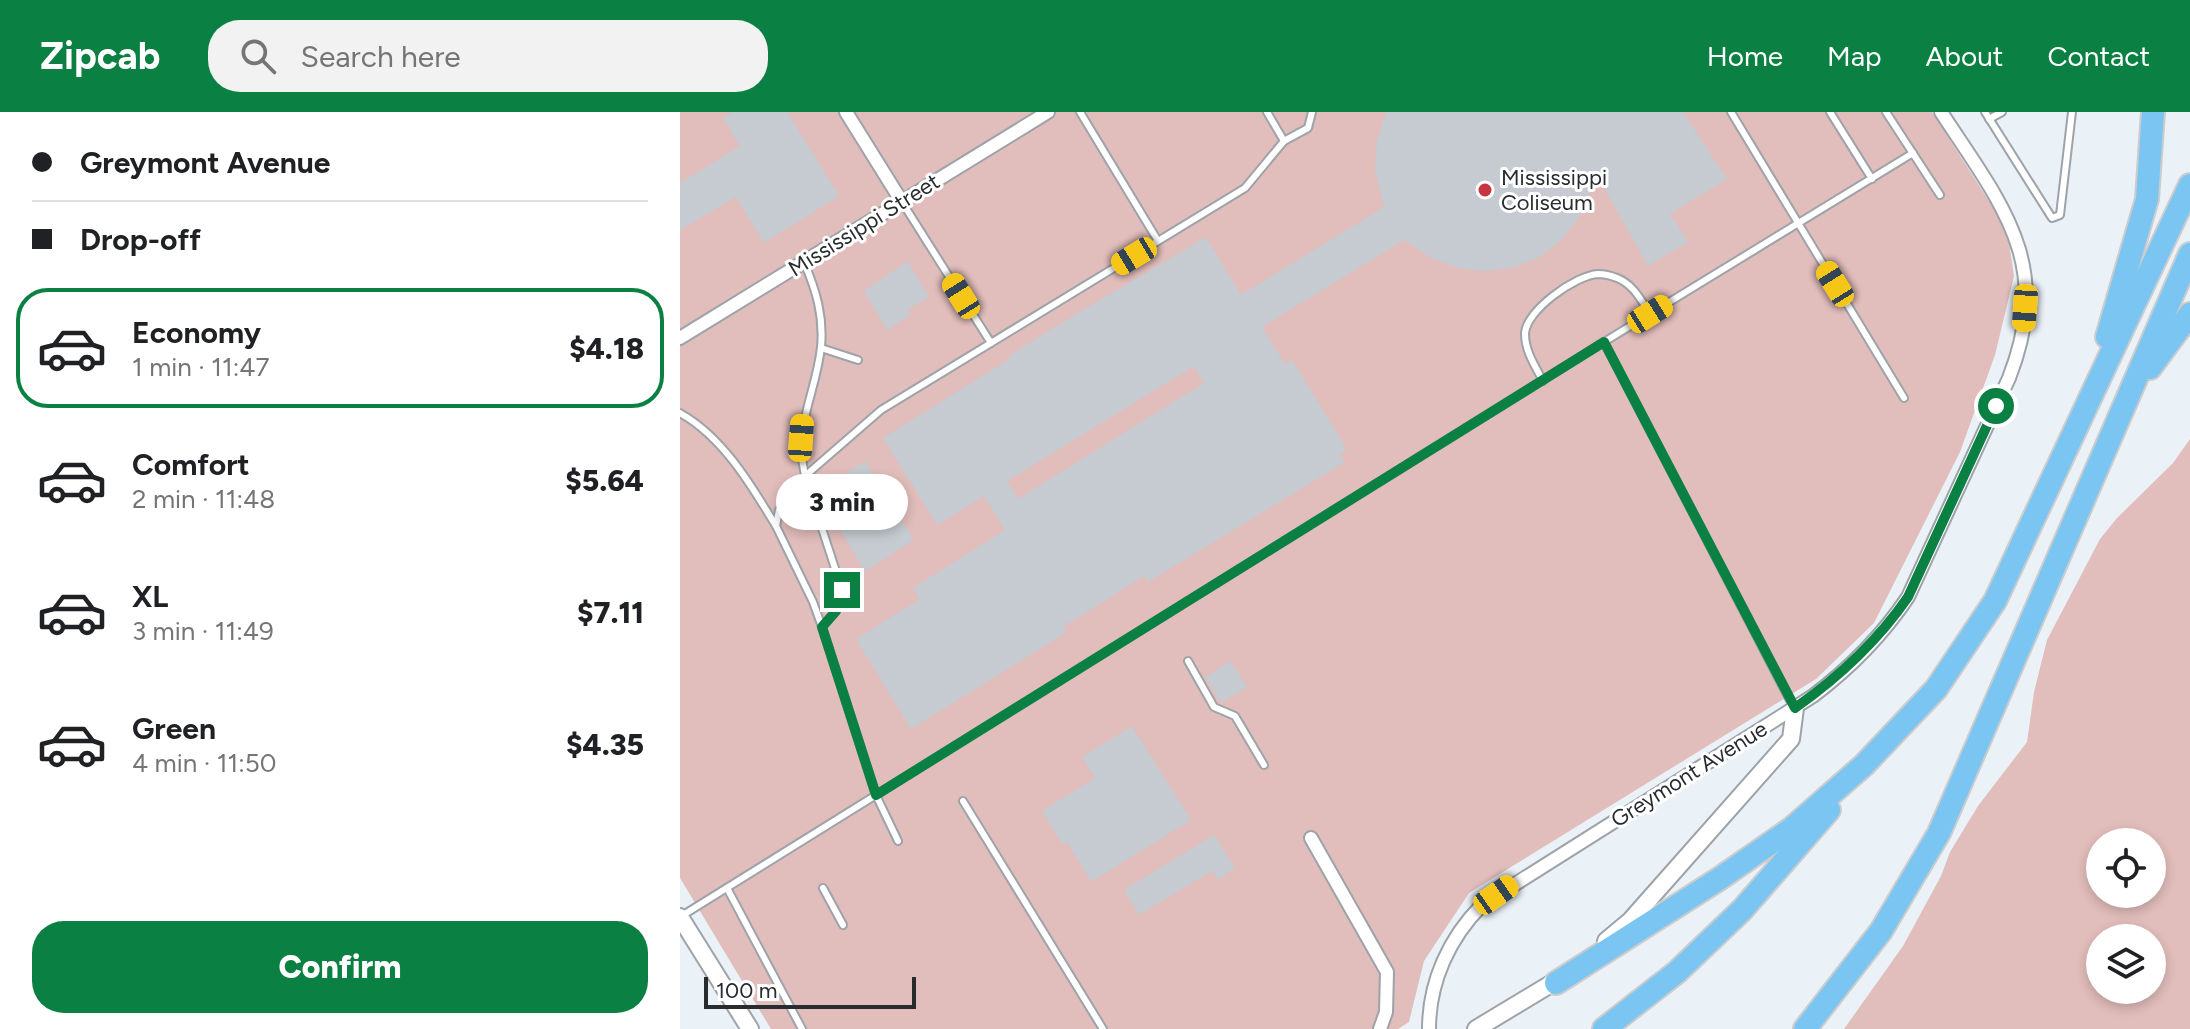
<!DOCTYPE html>
<meta charset="utf-8">
<style>
:root{--surface:#fff;--page:#f2f2f2;--text:#202124;--muted:#757577;--line:#e0e0e0;--accent:#0b8043}
body{margin:0;font-family:Figtree,sans-serif;background:var(--page);color:var(--text);height:100vh;display:flex;flex-direction:column;font-size:30px;white-space:nowrap}
*{box-sizing:border-box;margin:0}
p{font-size:26px;color:var(--muted)}
.icon{flex:none;width:44px;height:44px;fill:none;stroke:currentColor;stroke-width:2;stroke-linecap:round;stroke-linejoin:round}
.map{position:relative;flex:1;overflow:hidden}
.panel{display:flex;flex-direction:column;background:var(--surface);width:680px}
.panel>*{flex:none}
.top-card{display:grid;align-content:center;height:176px;padding:0 32px;background:var(--surface)}
.tools{position:absolute;left:1406px;top:716px;display:grid;gap:16px}
.tools a{display:grid;place-items:center;width:80px;height:80px;border-radius:50%;background:var(--surface);box-shadow:0 4px 12px #0003;font-size:40px}
.scale{position:absolute;left:24px;bottom:20px;width:212px;box-sizing:border-box;padding-left:8px;border:4px solid #292c2e;border-top:0;font-size:22px;line-height:28px;white-space:nowrap;color:#292c2e;-webkit-text-stroke:6px #fff;paint-order:stroke}
.end{position:absolute;width:36px;height:36px;margin:-18px;border:10px solid #0b8043;background:#fff;box-shadow:0 0 0 4px #fff}
.from{border-radius:50%}
.bubble{position:absolute;height:56px;border-radius:28px;background:var(--surface);box-shadow:0 4px 12px #0003;font-size:26px;font-weight:800;line-height:56px;text-align:center}
.car{position:absolute;width:24px;height:48px;margin:-24px -12px;border-radius:10px;box-shadow:0 0 6px 2px #0007;background:linear-gradient(#f5c518 24%,#345 0 40%,#f5c518 0 76%,#345 0 86%,#f5c518 0)}
.top-card b{display:flex;align-items:center;gap:28px;height:76px;font-size:30px}
.top-card b+b{border-top:2px solid var(--line)}
.top-card i{width:20px;height:20px;background:var(--text)}
ul{padding:0;list-style:none}
li{display:flex;align-items:center;gap:24px;height:120px;margin:0 16px 12px;padding:0 16px;border:4px solid transparent;border-radius:32px}
li div{flex:1}
li b{display:block;font-size:30px}
li em{font-style:normal;font-weight:800}
li.active{border-color:var(--accent)}
li>.icon{width:72px;height:72px;stroke-width:1.5}
.button{display:flex;gap:16px;margin-top:auto;padding:16px 32px}
.button a{flex:1;height:92px;border-radius:32px;background:var(--accent);color:#fff;font-size:32px;font-weight:800;line-height:92px;text-align:center}
header{display:flex;align-items:center;gap:48px;box-sizing:border-box;height:112px;padding:0 40px;background:var(--accent);color:#fff}
header strong{font-size:38px}
nav{display:flex;gap:44px;margin-inline-start:auto;font-size:28px}
.search{width:560px;height:72px;background:var(--page);display:flex;align-items:center;gap:20px;box-sizing:border-box;padding:0 28px;border-radius:32px;color:var(--muted);font-size:30px}
main{display:flex;flex:1;min-height:0}
.map>svg:first-child{display:block}
.green{fill:#e1bdbb;fill-rule:evenodd}
.building{fill:#c5cbd0;fill-rule:evenodd}
.lines{fill:none;stroke-linecap:round;stroke-linejoin:round}
.lane-casing{stroke:#9da3a8;stroke-width:10}
.street-casing{stroke:#9da3a8;stroke-width:16}
.secondary-casing{stroke:#9da3a8;stroke-width:20}
.highway-casing{stroke:#cccccd;stroke-width:26}
.lane{stroke:#fff;stroke-width:6}
.street{stroke:#fff;stroke-width:12}
.secondary{stroke:#fff;stroke-width:16}
.highway{stroke:#7bc5f3;stroke-width:22}
.route{stroke:#0b8043;stroke-width:10}
.poi-dot{fill:#c63640;stroke:#fff;stroke-width:3}
.labels{text-anchor:middle;dominant-baseline:central;stroke-width:6;stroke-linejoin:round;paint-order:stroke}
.poi-label{font-size:22px;fill:#292c2e;stroke:#fff;text-anchor:start}
.street-label{font-size:22px;fill:#292c2e;stroke:#fff}
</style>
<header>
<strong>Zipcab</strong>
<div class="search"><svg class="icon" aria-label="search" viewBox="0 0 24 24"><circle cx="10" cy="10" r="6"/><path d="M15 15l6 6"/></svg>Search here</div>
<nav><a>Home</a><a>Map</a><a>About</a><a>Contact</a></nav>
</header>
<main>
<section class="panel">
<div class="top-card">
<b><i class="from"></i>Greymont Avenue</b>
<b><i></i>Drop-off</b>
</div>
<ul>
<li class="active"><svg class="icon" aria-label="car" viewBox="0 0 24 24"><path d="M5 17H2v-5l4-1 3-4h7l3 4 3 1v5h-3M9 17h6M6 11h13"/><circle cx="7" cy="17" r="2"/><circle cx="17" cy="17" r="2"/></svg><div><b>Economy</b><p>1 min · 11:47</p></div><em>$4.18</em></li>
<li><svg class="icon" aria-label="car" viewBox="0 0 24 24"><path d="M5 17H2v-5l4-1 3-4h7l3 4 3 1v5h-3M9 17h6M6 11h13"/><circle cx="7" cy="17" r="2"/><circle cx="17" cy="17" r="2"/></svg><div><b>Comfort</b><p>2 min · 11:48</p></div><em>$5.64</em></li>
<li><svg class="icon" aria-label="car" viewBox="0 0 24 24"><path d="M5 17H2v-5l4-1 3-4h7l3 4 3 1v5h-3M9 17h6M6 11h13"/><circle cx="7" cy="17" r="2"/><circle cx="17" cy="17" r="2"/></svg><div><b>XL</b><p>3 min · 11:49</p></div><em>$7.11</em></li>
<li><svg class="icon" aria-label="car" viewBox="0 0 24 24"><path d="M5 17H2v-5l4-1 3-4h7l3 4 3 1v5h-3M9 17h6M6 11h13"/><circle cx="7" cy="17" r="2"/><circle cx="17" cy="17" r="2"/></svg><div><b>Green</b><p>4 min · 11:50</p></div><em>$4.35</em></li>
</ul>
<div class="button"><a>Confirm</a></div>
</section>
<div class="map">
<svg width="1510" height="917" viewBox="0 0 1510 917">
<rect width="100%" height="100%" fill="#ebf2f7"/>
<g class="green">
<path d="M 0,0 L 1252,0 L 1327,117 L 1334,164 L 1315,243 L 1280,340 L 1194,511 L 1136,567 L 789,781 L 744,849 L 729,910 L 718,917 L 91,917 L 0,766 Z"/>
<path d="M 1510,327 L 1510,917 L 1164,917 L 1223,834 L 1261,764 L 1270,740 L 1298,694 L 1347,630 L 1354,580 L 1367,528 L 1420,427 L 1437,406 L 1493,351 ZM 1420,730 L 1472,730 L 1472,782 L 1420,782 ZM 1420,826 L 1472,826 L 1472,878 L 1420,878 Z"/>
</g>
<g class="building">
<path d="M 53,0 L 107,0 L 159,84 L 84,131 L 56,85 L 0,118 L 0,71 L 60,34 L 43,6 Z"/>
<path d="M 706,0 L 1003,0 L 1047,67 L 990,102 L 1008,130 L 968,154 L 918,65 L 898,107 L 880,129 L 858,146 L 832,156 L 805,159 L 777,156 L 751,146 L 724,128 L 582,215 L 605,252 L 612,248 L 667,337 L 659,342 L 665,350 L 468,470 L 464,464 L 383,515 L 387,520 L 231,617 L 176,527 L 240,487 L 233,476 L 325,418 L 304,384 L 257,413 L 203,326 L 331,246 L 329,244 L 388,207 L 526,125 L 561,183 L 704,95 L 695,56 L 697,29 ZM 514,254 L 524,271 L 338,387 L 327,369 Z"/>
<path d="M 228,149 L 249,185 L 227,198 L 231,203 L 207,218 L 184,179 Z"/>
<path d="M 185,349 L 234,428 L 185,459 L 136,380 Z"/>
<path d="M 551,549 L 567,575 L 541,591 L 525,565 Z"/>
<path d="M 452,614 L 511,708 L 411,770 L 387,730 L 383,733 L 362,699 L 415,666 L 402,645 Z"/>
<path d="M 534,723 L 555,756 L 538,768 L 532,759 L 459,803 L 444,778 Z"/>
</g>
<g class="lines">
<defs>
<g id="lane">
<path d="M 400,0 L 478,129"/>
<path d="M 587,0 L 604,29 L 628,16 L 632,0"/>
<path d="M 1051,0 L 1224,286"/>
<path d="M 1150,0 L 1192,67"/>
<path d="M 1206,0 L 1260,83"/>
<path d="M 1305,0 L 1372,106 L 1380,103 L 1392,0"/>
<path d="M 1309,7 L 1322,0"/>
<path d="M 222,90 L 311,231"/>
<path d="M 124,150 C 136,178 144,204 141,235 C 136,282 113,314 125,364 L 99,398 L 96,414 L 133,490 L 142,515"/>
<path d="M 924,230 L 1114,596"/>
<path d="M 141,236 L 178,248"/>
<path d="M 863,269 C 855,254 845,239 845,222 C 845,199 896,163 918,162 C 923,162 932,164 937,166 C 953,172 961,188 970,202"/>
<path d="M 0,301 C 43,325 71,373 96,414"/>
<path d="M 508,549 L 534,595 L 555,604 L 584,653"/>
<path d="M 283,689 L 423,917"/>
<path d="M 218,729 L 196,683 L 142,515 L 156,499 L 162,478 L 125,364 L 201,298 L 565,76 L 604,29"/>
<path d="M 47,776 L 122,917"/>
<path d="M 143,776 L 163,813"/>
<path d="M 0,805 L 924,230 L 1233,41"/>
</g>
<g id="street">
<path d="M 166,0 L 222,90"/>
<path d="M 0,226 L 368,0"/>
<path d="M 631,726 L 707,860 L 706,900 L 700,917"/>
<path d="M 749,917 C 749,870 769,826 802,793 L 1133,584 C 1170,556 1202,524 1228,485 L 1329,266 C 1374,151 1322,93 1261,0"/>
</g>
<g id="secondary">
<path d="M 0,805 L 70,917"/>
<path d="M 926,829 L 950,809 L 1111,627 L 1115,596"/>
<path d="M 796,917 L 884,864"/>
</g>
<g id="highway">
<path d="M 1427,225 L 1467,87 L 1473,0"/>
<path d="M 1470,256 L 1510,202"/>
<path d="M 876,871 L 1039,767 L 1111,717 L 1184,653 L 1256,577 L 1315,489 L 1510,73"/>
<path d="M 924,917 L 997,860 L 1062,798 L 1149,698"/>
<path d="M 1125,917 L 1201,819 L 1259,721 L 1510,142"/>
</g>
</defs>
<use href="#lane" class="lane-casing"/>
<use href="#street" class="street-casing"/>
<use href="#secondary" class="secondary-casing"/>
<use href="#highway" class="highway-casing"/>
<use href="#lane" class="lane"/>
<use href="#street" class="street"/>
<use href="#secondary" class="secondary"/>
<use href="#highway" class="highway"/>
</g>
<g class="lines">
<path class="route" d="M 162,478 L 156,499 L 142,515 L 196,683 L 924,230 L 1115,596 C 1159,565 1197,530 1228,485 L 1316,294"/>
</g>
<circle class="poi-dot" cx="805" cy="78" r="8"/>
<g class="labels">
<g class="poi-label">
<text x="821" y="65">Mississippi<tspan x="821" dy="25">Coliseum</tspan></text>
</g>
<g class="street-label">
<text transform="translate(184 113) rotate(-32)">Mississippi Street</text>
<text transform="translate(1009 662) rotate(-32)">Greymont Avenue</text>
</g>
</g>
</svg>
<div class="tools">
<a><svg class="icon" aria-label="locate" viewBox="0 0 24 24"><circle cx="12" cy="12" r="6"/><path d="M12 2v4M12 18v4M2 12h4M18 12h4"/></svg></a>
<a><svg class="icon" aria-label="layers" viewBox="0 0 24 24"><path d="M12 4l9 5-9 5-9-5zM3 14l9 5 9-5"/></svg></a>
</div>
<div class="scale">100 m</div>
<i class="end from" style="left:1316px;top:294px"></i>
<i class="end" style="left:162px;top:478px"></i>
<div class="bubble" style="left:96px;top:362px;width:132px">3 min</div>
<i class="car" style="left:454px;top:144px;rotate:239deg"></i>
<i class="car" style="left:1155px;top:172px;rotate:328deg"></i>
<i class="car" style="left:281px;top:184px;rotate:328deg"></i>
<i class="car" style="left:1345px;top:196px;rotate:184deg"></i>
<i class="car" style="left:970px;top:202px;rotate:58deg"></i>
<i class="car" style="left:121px;top:326px;rotate:4deg"></i>
<i class="car" style="left:816px;top:783px;rotate:55deg"></i>
</div>
</main>
